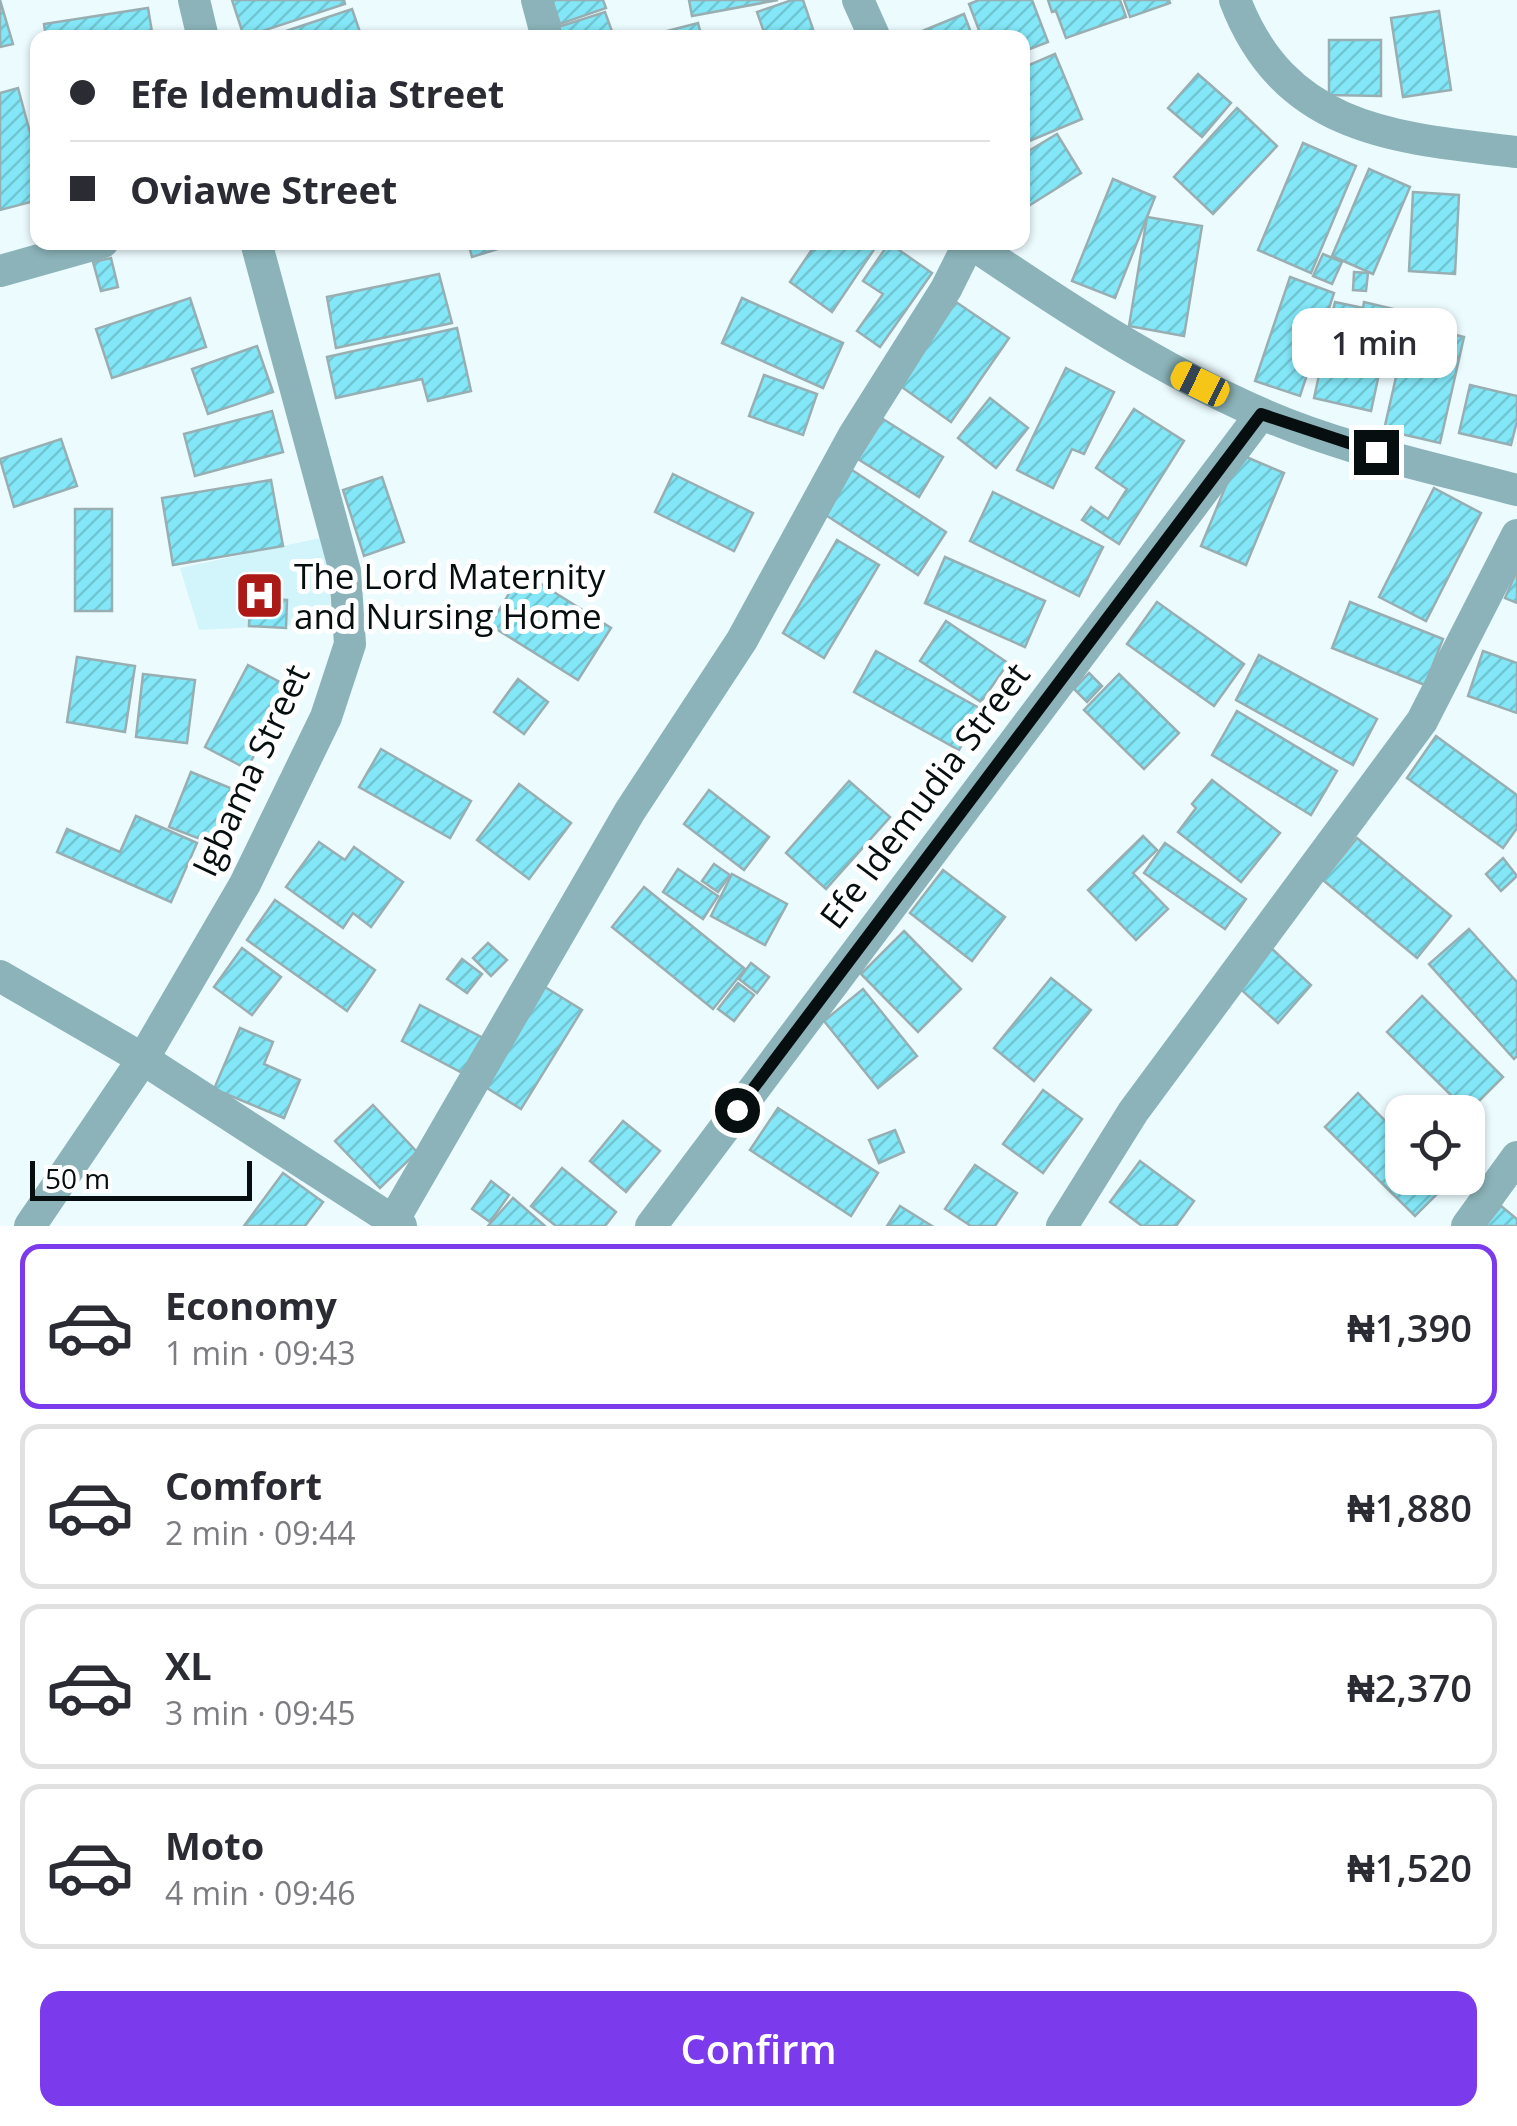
<!DOCTYPE html>
<meta charset="utf-8">
<style>
:root{--surface:#fff;--page:#f7f7f7;--text:#2b2b33;--muted:#7c7c81;--line:#e1e1e2;--accent:#7c3aed}
body{margin:0;font-family:"Open Sans",sans-serif;background:var(--page);color:var(--text);height:100vh;display:flex;flex-direction:column;font-size:38px;white-space:nowrap}
*{box-sizing:border-box;margin:0}
p{font-size:32px;color:var(--muted)}
.icon{flex:none;width:55px;height:55px;fill:none;stroke:currentColor;stroke-width:2;stroke-linecap:round;stroke-linejoin:round}
.map{position:relative;height:1226px;overflow:hidden}
.details{display:flex;flex-direction:column;background:var(--surface);flex:1}
.details>*{flex:none}
.banner{position:absolute;left:30px;top:30px;width:1000px;height:220px;border-radius:20px;box-shadow:0 2px 8px #0004;display:grid;align-content:center;height:220px;padding:0 40px;background:var(--surface)}
.buttons{position:absolute;left:1385px;top:1095px;display:grid;gap:20px}
.buttons a{display:grid;place-items:center;width:100px;height:100px;border-radius:20px;background:var(--surface);box-shadow:0 2px 8px #0004;font-size:50px}
.scale{position:absolute;left:30px;bottom:25px;width:222px;box-sizing:border-box;padding-left:10px;border:5px solid #060e0f;border-top:0;font-size:28px;line-height:35px;white-space:nowrap;color:#060e0f;-webkit-text-stroke:8px #fff;paint-order:stroke}
.end{position:absolute;width:45px;height:45px;margin:-22px;border:12px solid #060e0f;background:#fff;box-shadow:0 0 0 5px #fff}
.from{border-radius:50%}
.bubble{position:absolute;height:70px;border-radius:20px;background:var(--surface);box-shadow:0 2px 8px #0004;font-size:32px;font-weight:600;line-height:70px;text-align:center}
.car{position:absolute;width:30px;height:60px;margin:-30px -15px;border-radius:12px;box-shadow:0 0 8px 2px #0007;background:linear-gradient(#f5c518 24%,#345 0 40%,#f5c518 0 76%,#345 0 86%,#f5c518 0)}
.banner b{display:flex;align-items:center;gap:35px;height:95px;font-size:38px}
.banner b+b{border-top:2px solid var(--line)}
.banner i{width:25px;height:25px;background:var(--text)}
ul{padding:18px 0 0;list-style:none}
li{display:flex;align-items:center;gap:30px;height:165px;margin:0 20px 15px;padding:0 20px;border:5px solid var(--line);border-radius:20px}
li div{flex:1}
li b{display:block;font-size:38px}
li em{font-style:normal;font-weight:600}
li.current{border-color:var(--accent)}
li>.icon{width:90px;height:90px;stroke-width:1.5}
.cta{display:flex;gap:20px;margin-top:auto;padding:20px 40px}
.cta a{flex:1;height:115px;border-radius:20px;background:var(--accent);color:#fff;font-size:40px;font-weight:600;line-height:115px;text-align:center}
.map>svg:first-child{display:block}
.built{fill:#d1f5fa}
.building{fill:url(#building-hatch);stroke:#97afb3;stroke-width:2.5}
.lines{fill:none;stroke-linecap:round;stroke-linejoin:round}
.street{stroke:#8bb3b9;stroke-width:32}
.route{stroke:#060e0f;stroke-width:12}
.labels{text-anchor:middle;dominant-baseline:central;stroke-width:10;stroke-linejoin:round;paint-order:stroke}
.poi-label{font-size:35px;fill:#060e0f;stroke:#fff;text-anchor:start}
.street-label{font-size:35px;fill:#060e0f;stroke:#fff}
</style>
<div class="map">
<svg width="1517" height="1226" viewBox="0 0 1517 1226">
<defs>
<pattern id="building-hatch" width="6" height="6" patternUnits="userSpaceOnUse" patternTransform="scale(2.5)"><rect width="6" height="6" fill="#83e7f7"/><path d="M-1 1l2-2M0 6l6-6M5 7l2-2" fill="none" stroke="#70c5d3"/></pattern>
</defs>
<rect width="100%" height="100%" fill="#ecfbfe"/>
<path class="built" d="M 325,537 L 332,623 L 199,630 L 180,568 Z"/>
<g class="building">
<path d="M 0,0 L 13,44 L 0,47 Z"/>
<path d="M 232,0 L 344,0 L 345,4 L 244,37 Z"/>
<path d="M 552,0 L 603,0 L 606,8 L 560,24 Z"/>
<path d="M 689,0 L 778,0 L 692,16 Z"/>
<path d="M 792,0 L 803,0 L 815,35 L 766,38 L 757,12 Z"/>
<path d="M 979,0 L 1032,0 L 1048,42 L 1022,52 L 1022,38 L 982,38 L 969,4 Z"/>
<path d="M 1048,0 L 1120,0 L 1126,17 L 1066,38 L 1056,11 L 1052,12 Z"/>
<path d="M 1124,0 L 1169,0 L 1170,3 L 1130,17 Z"/>
<path d="M 148,8 L 153,38 L 46,38 L 44,24 Z"/>
<path d="M 352,9 L 362,38 L 265,38 Z"/>
<path d="M 1439,11 L 1451,90 L 1403,97 L 1391,18 Z"/>
<path d="M 605,12 L 614,37 L 562,38 L 558,27 Z"/>
<path d="M 964,14 L 973,38 L 917,38 L 915,34 Z"/>
<path d="M 698,23 L 702,38 L 640,38 Z"/>
<path d="M 1329,40 L 1381,40 L 1381,96 L 1329,95 Z"/>
<path d="M 1055,54 L 1082,119 L 1022,144 L 1022,68 Z"/>
<path d="M 1198,74 L 1231,103 L 1202,137 L 1168,108 Z"/>
<path d="M 18,88 L 38,162 L 38,200 L 0,210 L 0,93 Z"/>
<path d="M 1237,108 L 1277,146 L 1213,214 L 1174,177 Z"/>
<path d="M 1057,134 L 1081,173 L 1022,210 L 1022,155 Z"/>
<path d="M 1303,143 L 1356,166 L 1311,273 L 1258,250 Z"/>
<path d="M 1369,169 L 1410,187 L 1373,274 L 1332,256 Z"/>
<path d="M 1113,179 L 1155,197 L 1115,298 L 1072,281 Z"/>
<path d="M 1413,192 L 1459,195 L 1455,274 L 1409,271 Z"/>
<path d="M 1147,217 L 1202,226 L 1184,336 L 1129,326 Z"/>
<path d="M 468,242 L 520,242 L 472,257 Z"/>
<path d="M 817,242 L 879,242 L 832,312 L 790,282 Z"/>
<path d="M 889,243 L 932,273 L 880,347 L 857,331 L 883,294 L 863,281 Z"/>
<path d="M 1323,254 L 1342,262 L 1332,284 L 1313,276 Z"/>
<path d="M 111,258 L 118,287 L 101,291 L 93,262 Z"/>
<path d="M 1354,272 L 1368,273 L 1366,291 L 1353,290 Z"/>
<path d="M 439,274 L 452,323 L 336,348 L 327,297 Z"/>
<path d="M 1290,277 L 1334,293 L 1300,396 L 1255,381 Z"/>
<path d="M 190,298 L 206,347 L 112,378 L 96,329 Z"/>
<path d="M 742,298 L 843,343 L 823,388 L 722,343 Z"/>
<path d="M 956,302 L 1009,338 L 951,422 L 899,385 Z"/>
<path d="M 1335,302 L 1363,308 L 1364,302 L 1393,309 L 1371,411 L 1314,398 Z"/>
<path d="M 1408,324 L 1464,337 L 1440,443 L 1384,430 Z"/>
<path d="M 457,328 L 471,391 L 428,401 L 422,379 L 336,398 L 327,357 Z"/>
<path d="M 257,346 L 273,392 L 208,414 L 192,369 Z"/>
<path d="M 1066,368 L 1114,392 L 1084,454 L 1072,449 L 1053,488 L 1017,470 Z"/>
<path d="M 764,375 L 817,394 L 803,435 L 749,416 Z"/>
<path d="M 1470,385 L 1517,396 L 1517,421 L 1511,445 L 1459,433 Z"/>
<path d="M 990,398 L 1028,428 L 996,468 L 958,438 Z"/>
<path d="M 1134,409 L 1184,441 L 1119,544 L 1082,520 L 1091,507 L 1108,519 L 1127,489 L 1096,468 Z"/>
<path d="M 272,411 L 283,452 L 195,476 L 184,434 Z"/>
<path d="M 883,419 L 943,457 L 919,497 L 858,459 Z"/>
<path d="M 61,439 L 77,486 L 14,507 L 0,459 Z"/>
<path d="M 1239,454 L 1284,473 L 1246,565 L 1201,546 Z"/>
<path d="M 849,468 L 946,532 L 918,575 L 821,512 Z"/>
<path d="M 673,474 L 753,513 L 734,551 L 655,512 Z"/>
<path d="M 382,477 L 404,542 L 364,556 L 343,490 Z"/>
<path d="M 271,480 L 283,546 L 173,565 L 162,498 Z"/>
<path d="M 1434,488 L 1481,513 L 1426,621 L 1379,597 Z"/>
<path d="M 993,492 L 1103,547 L 1079,596 L 970,541 Z"/>
<rect x="75" y="509" width="37" height="102"/>
<path d="M 837,540 L 879,565 L 824,658 L 783,633 Z"/>
<path d="M 945,557 L 1045,601 L 1025,647 L 925,603 Z"/>
<path d="M 1517,570 L 1517,603 L 1505,598 Z"/>
<path d="M 522,572 L 611,628 L 578,680 L 490,625 Z"/>
<path d="M 250,598 L 287,600 L 286,628 L 249,626 Z"/>
<path d="M 1157,602 L 1244,664 L 1214,706 L 1127,644 Z"/>
<path d="M 1350,602 L 1443,639 L 1425,685 L 1332,648 Z"/>
<path d="M 946,621 L 1008,663 L 981,702 L 920,661 Z"/>
<path d="M 876,651 L 981,709 L 959,750 L 854,692 Z"/>
<path d="M 1483,651 L 1517,663 L 1517,713 L 1468,696 Z"/>
<path d="M 1259,655 L 1377,719 L 1353,765 L 1236,700 Z"/>
<path d="M 77,657 L 135,666 L 125,732 L 67,722 Z"/>
<path d="M 248,665 L 289,687 L 247,769 L 205,747 Z"/>
<path d="M 1089,673 L 1102,686 L 1087,702 L 1074,689 Z"/>
<path d="M 143,674 L 195,680 L 187,743 L 136,737 Z"/>
<path d="M 1119,674 L 1179,733 L 1144,769 L 1084,710 Z"/>
<path d="M 518,679 L 548,702 L 524,734 L 494,712 Z"/>
<path d="M 1237,711 L 1337,771 L 1311,815 L 1212,755 Z"/>
<path d="M 1436,736 L 1517,795 L 1517,828 L 1503,848 L 1407,778 Z"/>
<path d="M 381,749 L 471,801 L 450,838 L 359,787 Z"/>
<path d="M 191,772 L 235,790 L 213,844 L 169,827 Z"/>
<path d="M 1212,780 L 1280,833 L 1241,882 L 1178,832 L 1196,808 L 1192,804 Z"/>
<path d="M 849,781 L 890,817 L 826,889 L 786,853 Z"/>
<path d="M 519,784 L 571,823 L 529,879 L 477,840 Z"/>
<path d="M 709,790 L 769,837 L 744,870 L 684,824 Z"/>
<path d="M 136,816 L 197,843 L 171,902 L 57,852 L 67,829 L 120,852 Z"/>
<path d="M 1143,836 L 1157,850 L 1133,873 L 1168,909 L 1136,940 L 1088,890 Z"/>
<path d="M 1357,838 L 1451,916 L 1417,958 L 1323,880 Z"/>
<path d="M 319,842 L 345,860 L 354,847 L 403,882 L 371,927 L 353,913 L 343,928 L 286,887 Z"/>
<path d="M 1165,843 L 1246,899 L 1225,929 L 1144,873 Z"/>
<path d="M 1503,858 L 1517,876 L 1501,891 L 1486,874 Z"/>
<path d="M 714,864 L 730,875 L 718,892 L 702,881 Z"/>
<path d="M 678,869 L 718,896 L 703,919 L 663,892 Z"/>
<path d="M 943,870 L 1005,917 L 972,961 L 910,913 Z"/>
<path d="M 732,874 L 787,904 L 765,945 L 711,916 Z"/>
<path d="M 644,887 L 745,969 L 713,1009 L 612,927 Z"/>
<path d="M 275,900 L 375,970 L 347,1011 L 247,940 Z"/>
<path d="M 1469,929 L 1517,982 L 1517,1056 L 1514,1059 L 1429,964 Z"/>
<path d="M 904,931 L 961,989 L 918,1032 L 861,974 Z"/>
<path d="M 488,943 L 507,960 L 491,976 L 473,958 Z"/>
<path d="M 1270,947 L 1311,985 L 1278,1023 L 1236,985 Z"/>
<path d="M 242,948 L 281,977 L 252,1015 L 214,987 Z"/>
<path d="M 462,959 L 482,974 L 467,993 L 447,979 Z"/>
<path d="M 751,963 L 769,977 L 757,993 L 739,979 Z"/>
<path d="M 1051,978 L 1091,1010 L 1034,1081 L 994,1048 Z"/>
<path d="M 738,983 L 754,995 L 734,1021 L 718,1009 Z"/>
<path d="M 540,984 L 582,1010 L 521,1109 L 479,1083 Z"/>
<path d="M 863,989 L 917,1056 L 878,1088 L 824,1021 Z"/>
<path d="M 1422,996 L 1503,1077 L 1468,1112 L 1387,1032 Z"/>
<path d="M 420,1005 L 489,1041 L 470,1077 L 402,1041 Z"/>
<path d="M 240,1028 L 273,1042 L 264,1064 L 300,1080 L 284,1118 L 214,1089 Z"/>
<path d="M 1043,1090 L 1082,1119 L 1043,1173 L 1003,1144 Z"/>
<path d="M 1358,1093 L 1402,1138 L 1402,1178 L 1442,1178 L 1448,1183 L 1415,1216 L 1325,1127 Z"/>
<path d="M 373,1105 L 417,1152 L 380,1188 L 335,1141 Z"/>
<path d="M 778,1108 L 878,1173 L 851,1216 L 750,1150 Z"/>
<path d="M 623,1121 L 660,1151 L 626,1192 L 590,1161 Z"/>
<path d="M 895,1130 L 904,1152 L 879,1163 L 869,1140 Z"/>
<path d="M 1140,1161 L 1194,1201 L 1176,1226 L 1142,1226 L 1110,1202 Z"/>
<path d="M 975,1165 L 1017,1193 L 995,1226 L 971,1226 L 945,1209 Z"/>
<path d="M 562,1168 L 616,1212 L 605,1226 L 556,1226 L 531,1206 Z"/>
<path d="M 283,1173 L 323,1202 L 305,1226 L 244,1226 Z"/>
<path d="M 491,1181 L 509,1195 L 490,1222 L 472,1209 Z"/>
<path d="M 513,1198 L 545,1226 L 488,1226 Z"/>
<path d="M 900,1206 L 932,1226 L 887,1226 Z"/>
<path d="M 1501,1206 L 1517,1219 L 1517,1226 L 1485,1226 Z"/>
</g>
<g class="lines">
<g class="street">
<path d="M 194,0 L 203,38"/>
<path d="M 537,0 L 547,38"/>
<path d="M 858,0 L 875,38"/>
<path d="M 1235,0 C 1285,131 1395,138 1517,152"/>
<path d="M 969,242 C 1062,305 1157,368 1260,413 C 1342,449 1431,467 1517,490"/>
<path d="M 0,271 L 103,242"/>
<path d="M 0,976 L 143,1059 L 401,1226"/>
<path d="M 393,1221 L 630,811 L 742,640 L 854,435 L 946,289 L 969,243"/>
<path d="M 30,1226 L 143,1059 L 245,884 L 326,717 L 350,644 L 345,571 L 256,242"/>
<path d="M 651,1226 L 1261,414"/>
<path d="M 1062,1226 L 1133,1112 L 1422,721 L 1517,535"/>
<path d="M 1467,1226 L 1517,1157"/>
</g>
</g>
<g class="lines">
<path class="route" d="M 737,1110 L 1261,414 L 1376,452"/>
</g>
<defs>
<symbol id="hospital-square" viewBox="-11 -11 22 22"><rect x="-9" y="-9" width="18" height="18" rx="4" fill="#ac1a17" stroke="#fff"/><path d="M-5-5h3v3.5h4V-5h3V5h-3V1.5h-4V5h-3Z" fill="#fff"/></symbol>
</defs>
<g fill-rule="evenodd">
<use href="#hospital-square" x="232" y="568" width="55" height="55"/>
</g>
<g class="labels">
<g class="poi-label">
<text x="294" y="575">The Lord Maternity<tspan x="294" dy="40">and Nursing Home</tspan></text>
</g>
<g class="street-label">
<text transform="translate(250 770) rotate(-65)">Igbama Street</text>
<text transform="translate(924 795) rotate(-53)">Efe Idemudia Street</text>
</g>
</g>
</svg>
<div class="buttons">
<a><svg class="icon" aria-label="locate" viewBox="0 0 24 24"><circle cx="12" cy="12" r="6"/><path d="M12 2v4M12 18v4M2 12h4M18 12h4"/></svg></a>
</div>
<div class="scale">50 m</div>
<i class="end from" style="left:737px;top:1110px"></i>
<i class="end" style="left:1376px;top:452px"></i>
<div class="bubble" style="left:1292px;top:308px;width:165px">1 min</div>
<i class="car" style="left:1200px;top:384px;rotate:296deg"></i>
<div class="banner">
<b><i class="from"></i>Efe Idemudia Street</b>
<b><i></i>Oviawe Street</b>
</div>
</div>
<section class="details">
<ul>
<li class="current"><svg class="icon" aria-label="car" viewBox="0 0 24 24"><path d="M5 17H2v-5l4-1 3-4h7l3 4 3 1v5h-3M9 17h6M6 11h13"/><circle cx="7" cy="17" r="2"/><circle cx="17" cy="17" r="2"/></svg><div><b>Economy</b><p>1 min · 09:43</p></div><em>₦1,390</em></li>
<li><svg class="icon" aria-label="car" viewBox="0 0 24 24"><path d="M5 17H2v-5l4-1 3-4h7l3 4 3 1v5h-3M9 17h6M6 11h13"/><circle cx="7" cy="17" r="2"/><circle cx="17" cy="17" r="2"/></svg><div><b>Comfort</b><p>2 min · 09:44</p></div><em>₦1,880</em></li>
<li><svg class="icon" aria-label="car" viewBox="0 0 24 24"><path d="M5 17H2v-5l4-1 3-4h7l3 4 3 1v5h-3M9 17h6M6 11h13"/><circle cx="7" cy="17" r="2"/><circle cx="17" cy="17" r="2"/></svg><div><b>XL</b><p>3 min · 09:45</p></div><em>₦2,370</em></li>
<li><svg class="icon" aria-label="car" viewBox="0 0 24 24"><path d="M5 17H2v-5l4-1 3-4h7l3 4 3 1v5h-3M9 17h6M6 11h13"/><circle cx="7" cy="17" r="2"/><circle cx="17" cy="17" r="2"/></svg><div><b>Moto</b><p>4 min · 09:46</p></div><em>₦1,520</em></li>
</ul>
<div class="cta"><a>Confirm</a></div>
</section>
